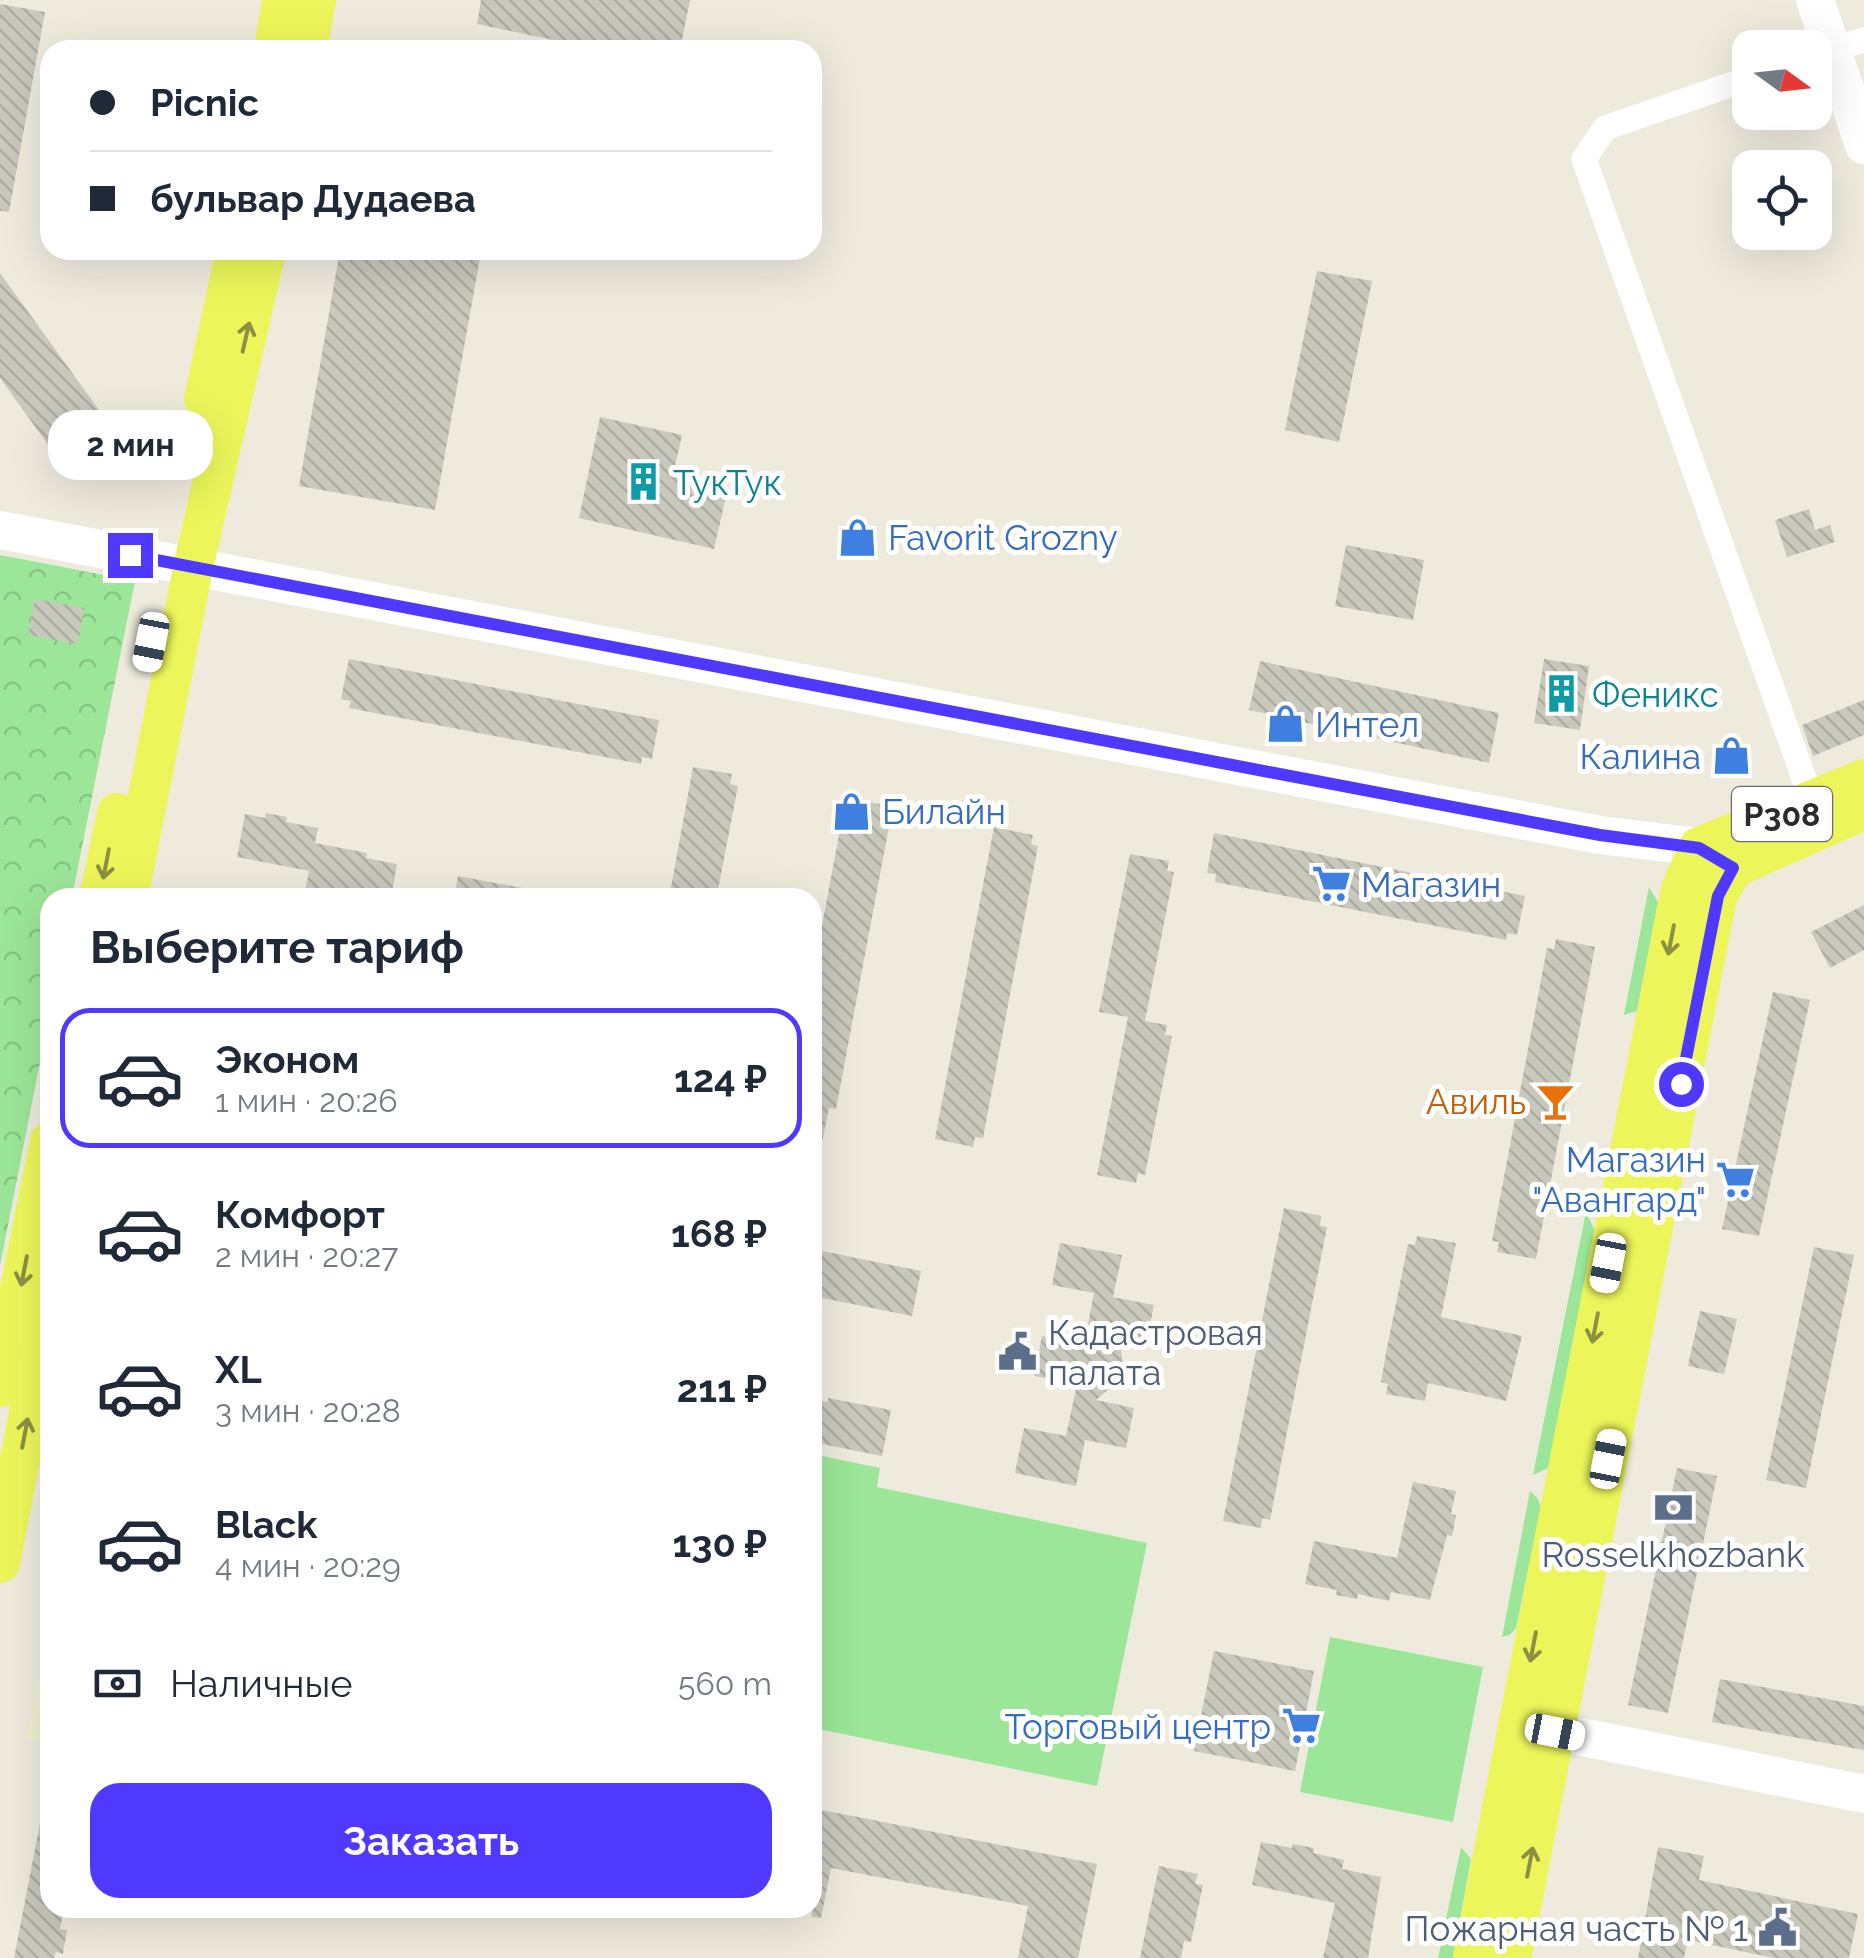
<!DOCTYPE html>
<html lang="ru">
<meta charset="utf-8">
<style>
:root{--surface:#fff;--page:#f2f2f3;--text:#1f2937;--muted:#747a83;--line:#e0e1e3;--accent:#4f39ff}
body{margin:0;font-family:Raleway,sans-serif;background:var(--page);color:var(--text);height:100vh;display:flex;flex-direction:column;font-size:38px;white-space:nowrap}
*{box-sizing:border-box;margin:0}
p{font-size:32px;color:var(--muted)}
.icon{flex:none;width:55px;height:55px;fill:none;stroke:currentColor;stroke-width:2;stroke-linecap:round;stroke-linejoin:round}
.map{position:relative;flex:1;overflow:hidden}
.side{position:absolute;left:40px;top:888px;width:782px;height:1030px;display:flex;flex-direction:column;background:var(--surface);border-radius:30px;box-shadow:0 10px 40px #0002}
.side>*{flex:none}
.top-card{position:absolute;left:40px;top:40px;width:782px;height:220px;border-radius:30px;box-shadow:0 10px 40px #0002;display:grid;align-content:center;height:220px;padding:0 50px;background:var(--surface)}
.needle{width:65px;rotate:105deg}
.tools{position:absolute;left:1732px;top:30px;display:grid;gap:20px}
.tools a{display:grid;place-items:center;width:100px;height:100px;border-radius:20px;background:var(--surface);box-shadow:0 10px 40px #0002;font-size:50px}
.end{position:absolute;width:45px;height:45px;margin:-22px;border:12px solid #4f39ff;background:#fff;box-shadow:0 0 0 5px #fff}
.from{border-radius:50%}
.bubble{position:absolute;height:70px;border-radius:30px;background:var(--surface);box-shadow:0 10px 40px #0002;font-size:32px;font-weight:700;line-height:70px;text-align:center}
.car{position:absolute;width:30px;height:60px;margin:-30px -15px;border-radius:12px;box-shadow:0 0 8px 2px #0007;background:linear-gradient(#fff 24%,#345 0 40%,#fff 0 76%,#345 0 86%,#fff 0)}
.top-card b{display:flex;align-items:center;gap:35px;height:95px;font-size:38px}
.top-card b+b{border-top:2px solid var(--line)}
.top-card i{width:25px;height:25px;background:var(--text)}
ul{padding:0;list-style:none}
li{display:flex;align-items:center;gap:30px;height:140px;margin:0 20px 15px;padding:0 30px;border:5px solid transparent;border-radius:30px}
li div{flex:1}
li b{display:block;font-size:38px}
li em{font-style:normal;font-weight:700}
li.on{border-color:var(--accent)}
li>.icon{width:90px;height:90px;stroke-width:1.5}
h2{padding:0 50px;font-size:45px;line-height:120px}
.pay{display:flex;align-items:center;gap:25px;height:110px;padding:0 50px;font-size:38px}
.pay p{margin-inline-start:auto}
.button{display:flex;gap:20px;margin-top:auto;padding:20px 50px}
.button a{flex:1;height:115px;border-radius:30px;background:var(--accent);color:#fff;font-size:40px;font-weight:700;line-height:115px;text-align:center}
.map>svg:first-child{display:block}
.education{fill:#f0efcc}
.grass{fill:#9be698}
.park{fill:url(#park-crowns)}
.building{fill:url(#building-back-hatch)}
.lines{fill:none;stroke-linecap:round;stroke-linejoin:round}
.street{stroke:#fff;stroke-width:25}
.secondary{stroke:#fff;stroke-width:38}
.primary{stroke:#ecf65a;stroke-width:40}
.oneway{stroke:#8c9042}
.route{stroke:#4f39ff;stroke-width:12}
.labels{text-anchor:middle;dominant-baseline:central;stroke-width:10;stroke-linejoin:round;paint-order:stroke}
.shield{fill:#fff;stroke:#6b6b6b;stroke-width:2.5}
.shield-label{font-size:32px;font-weight:bold;fill:#2b2b2b}
.culture-label{font-size:35px;fill:#0d838f;stroke:#fff;text-anchor:start}
.shop-label{font-size:35px;fill:#366cbe;stroke:#fff;text-anchor:start}
.food-label{font-size:35px;fill:#c56008;stroke:#fff;text-anchor:end}
.service-label{font-size:35px;fill:#4e5e75;stroke:#fff;text-anchor:start}
</style>
<div class="map">
<svg width="1864" height="1958" viewBox="0 0 1864 1958">
<defs>
<pattern id="park-crowns" width="20" height="18" patternUnits="userSpaceOnUse" patternTransform="scale(2.5)"><rect width="20" height="18" fill="#9be698"/><path d="M2 6a3 3 0 1 1 6 0M12 15a3 3 0 1 1 6 0" fill="none" stroke="#86c583"/></pattern>
<pattern id="building-back-hatch" width="6" height="6" patternUnits="userSpaceOnUse" patternTransform="scale(2.5)"><rect width="6" height="6" fill="#c9c8bd"/><path d="M-1 5l2 2M0 0l6 6M5-1l2 2" fill="none" stroke="#adaca3"/></pattern>
</defs>
<rect width="100%" height="100%" fill="#eeebdd"/>
<path class="education" d="M 50,1626 L 50,1743 L 27,1738 Z"/>
<g class="grass">
<path d="M 1649,887 L 1658,902 L 1637,1011 L 1624,1015 Z"/>
<path d="M 1586,1212 L 1595,1231 L 1548,1468 L 1533,1475 Z"/>
<path d="M 813,1454 L 880,1468 L 877,1487 L 1147,1543 L 1097,1786 L 813,1728 Z"/>
<path d="M 1530,1491 L 1538,1499 L 1541,1508 L 1516,1628 L 1510,1635 L 1502,1637 Z"/>
<path d="M 1330,1637 L 1483,1667 L 1453,1822 L 1300,1792 Z"/>
<path d="M 1461,1847 L 1471,1859 L 1453,1958 L 1438,1958 Z"/>
</g>
<path class="park" d="M 0,555 L 135,581 L 72,897 L 50,898 L 50,1011 L 0,1266 Z"/>
<g class="building">
<path d="M 481,0 L 690,0 L 680,50 L 601,50 L 477,24 Z"/>
<path d="M 0,4 L 45,12 L 9,212 L 0,211 Z"/>
<path d="M 340,250 L 432,250 L 480,258 L 435,510 L 299,486 Z"/>
<path d="M 1317,271 L 1372,281 L 1339,442 L 1285,430 Z"/>
<path d="M 0,273 L 99,410 L 49,446 L 0,378 Z"/>
<path d="M 600,417 L 682,435 L 673,475 L 728,488 L 714,549 L 579,518 Z"/>
<path d="M 1809,509 L 1815,530 L 1830,525 L 1835,542 L 1787,557 L 1775,520 Z"/>
<path d="M 1346,545 L 1424,560 L 1413,620 L 1335,606 Z"/>
<path d="M 35,599 L 84,608 L 78,644 L 28,635 Z"/>
<path d="M 349,659 L 659,720 L 652,759 L 642,757 L 641,764 L 349,708 L 351,701 L 341,699 Z"/>
<path d="M 1544,659 L 1589,666 L 1580,730 L 1534,723 Z"/>
<path d="M 1260,661 L 1499,713 L 1489,763 L 1249,710 Z"/>
<path d="M 1864,700 L 1864,735 L 1813,756 L 1802,725 Z"/>
<path d="M 693,767 L 732,774 L 730,784 L 738,786 L 718,890 L 711,889 L 709,898 L 669,898 Z"/>
<path d="M 846,798 L 885,805 L 883,815 L 891,816 L 836,1109 L 829,1108 L 821,1147 L 812,1147 L 812,978 Z"/>
<path d="M 266,813 L 287,817 L 286,822 L 318,828 L 315,843 L 367,853 L 366,858 L 397,864 L 391,898 L 339,898 L 305,891 L 309,871 L 237,857 L 245,814 L 265,818 Z"/>
<path d="M 994,827 L 1033,835 L 1031,844 L 1038,846 L 983,1138 L 975,1137 L 973,1147 L 935,1139 Z"/>
<path d="M 1214,833 L 1525,896 L 1517,935 L 1507,933 L 1506,940 L 1215,882 L 1216,874 L 1207,873 Z"/>
<path d="M 1130,854 L 1169,861 L 1167,871 L 1174,872 L 1145,1021 L 1167,1025 L 1165,1035 L 1172,1036 L 1145,1175 L 1138,1173 L 1136,1183 L 1097,1175 L 1128,1017 L 1099,1012 Z"/>
<path d="M 458,876 L 528,889 L 527,898 L 454,898 Z"/>
<path d="M 1864,905 L 1864,950 L 1830,968 L 1811,932 Z"/>
<path d="M 1556,939 L 1595,947 L 1536,1259 L 1497,1252 L 1499,1242 L 1492,1241 L 1547,948 L 1554,949 Z"/>
<path d="M 1773,992 L 1810,1000 L 1759,1236 L 1722,1229 Z"/>
<path d="M 1284,1208 L 1321,1216 L 1320,1226 L 1327,1227 L 1270,1520 L 1262,1518 L 1261,1528 L 1223,1521 Z"/>
<path d="M 1417,1236 L 1456,1243 L 1441,1317 L 1522,1336 L 1506,1401 L 1428,1383 L 1425,1401 L 1386,1394 L 1388,1384 L 1381,1382 L 1387,1348 L 1408,1244 L 1415,1245 Z"/>
<path d="M 1060,1243 L 1122,1255 L 1113,1297 L 1154,1305 L 1146,1345 L 1120,1340 L 1123,1368 L 1120,1379 L 1096,1400 L 1134,1408 L 1126,1448 L 1085,1440 L 1076,1486 L 1015,1473 L 1024,1428 L 1066,1436 L 1077,1384 L 1034,1376 L 1042,1336 L 1084,1345 L 1094,1293 L 1052,1285 Z"/>
<path d="M 1814,1247 L 1854,1255 L 1806,1488 L 1766,1480 Z"/>
<path d="M 812,1249 L 921,1271 L 912,1316 L 812,1296 Z"/>
<path d="M 1700,1311 L 1737,1319 L 1724,1374 L 1688,1366 Z"/>
<path d="M 828,1398 L 891,1410 L 882,1456 L 812,1442 L 812,1399 L 828,1402 Z"/>
<path d="M 1677,1468 L 1717,1476 L 1668,1713 L 1628,1705 Z"/>
<path d="M 1413,1482 L 1456,1491 L 1451,1514 L 1456,1515 L 1452,1536 L 1447,1535 L 1430,1600 L 1391,1592 L 1389,1601 L 1358,1594 L 1357,1599 L 1336,1595 L 1337,1590 L 1305,1584 L 1314,1541 L 1397,1558 Z"/>
<path d="M 1214,1651 L 1314,1671 L 1295,1771 L 1194,1751 Z"/>
<path d="M 1720,1679 L 1864,1706 L 1864,1750 L 1712,1722 Z"/>
<path d="M 812,1808 L 1097,1864 L 1078,1958 L 1018,1958 L 1028,1906 L 831,1868 L 821,1918 L 812,1917 Z"/>
<path d="M 41,1818 L 50,1819 L 50,1908 L 64,1908 L 60,1929 L 67,1930 L 63,1954 L 56,1952 L 54,1958 L 14,1958 Z"/>
<path d="M 1261,1842 L 1292,1848 L 1293,1844 L 1314,1848 L 1313,1853 L 1344,1860 L 1342,1869 L 1381,1877 L 1368,1958 L 1323,1958 L 1335,1903 L 1252,1885 Z"/>
<path d="M 1658,1847 L 1704,1856 L 1699,1880 L 1858,1914 L 1849,1958 L 1774,1958 L 1688,1940 L 1684,1958 L 1638,1958 Z"/>
<path d="M 1159,1866 L 1198,1874 L 1195,1884 L 1203,1885 L 1191,1942 L 1184,1941 L 1181,1958 L 1140,1958 Z"/>
</g>
<g class="lines">
<g class="street">
<path d="M 1821,53 L 1864,40"/>
<path d="M 1750,78 L 1605,128 L 1584,159 L 1812,801"/>
</g>
<g class="secondary">
<path d="M 1815,0 L 1864,145"/>
<path d="M 0,530 L 1600,835 L 1699,847 L 1722,862"/>
<path d="M 1523,1725 L 1864,1794"/>
</g>
<g class="primary">
<path d="M 274,50 L 282,0"/>
<path d="M 307,50 L 316,0"/>
<path d="M 204,399 L 236,250"/>
<path d="M 99,898 L 117,813"/>
<path d="M 128,898 L 193,568 L 266,250"/>
<path d="M 0,1387 L 50,1141"/>
<path d="M 0,1563 L 50,1304"/>
<path d="M 1473,1958 L 1681,889 L 1699,847 L 1864,779"/>
<path d="M 1511,1958 L 1717,896 L 1733,868 L 1864,810"/>
</g>
</g>
<defs><path id="oneway-shaft" d="M-6 0H5M1.5-3L5.5 0L1.5 3" fill="none" stroke-width="1.6" stroke-linecap="round" stroke-linejoin="round" transform="scale(2.5)"/></defs>
<g class="oneway">
<use href="#oneway-shaft" transform="translate(246 337) rotate(-77)"/>
<use href="#oneway-shaft" transform="translate(106 864) rotate(101)"/>
<use href="#oneway-shaft" transform="translate(1671 940) rotate(101)"/>
<use href="#oneway-shaft" transform="translate(24 1271) rotate(101)"/>
<use href="#oneway-shaft" transform="translate(1595 1328) rotate(101)"/>
<use href="#oneway-shaft" transform="translate(25 1433) rotate(-79)"/>
<use href="#oneway-shaft" transform="translate(1533 1647) rotate(101)"/>
<use href="#oneway-shaft" transform="translate(1530 1862) rotate(-79)"/>
</g>
<g class="lines">
<path class="route" d="M 130,555 L 1600,835 L 1699,848 L 1733,868 L 1718,896 L 1681,1084"/>
</g>
<defs>
<symbol id="building-bare" viewBox="-9 -9 18 18"><path d="M-4-6H4V6H1V3H-1V6H-4ZM-2.5-4.3h1.7v1.8h-1.7ZM.8-4.3h1.7v1.8H.8ZM-2.5-1h1.7V.8h-1.7ZM.8-1h1.7V.8H.8Z" fill="#0f9aa8" stroke="#fff" stroke-width="2.5" paint-order="stroke"/></symbol>
<symbol id="shop-bare" viewBox="-9 -9 18 18"><path d="M-5-2.5h2.3a2.7 3.5 0 0 1 5.4 0H5L5.5 6h-11ZM-1.5-2.5h3a1.5 2.3 0 0 0-3 0Z" fill="#3f7fe0" stroke="#fff" stroke-width="2.5" paint-order="stroke"/></symbol>
<symbol id="supermarket-bare" viewBox="-9 -9 18 18"><path d="M-6-5.5h2.5l.6 2H6L4.5 2H-2.5L-4.4-4H-6ZM-1.5 3.2a1.3 1.3 0 1 0 .1 0ZM3 3.2a1.3 1.3 0 1 0 .1 0Z" fill="#3f7fe0" stroke="#fff" stroke-width="2.5" paint-order="stroke"/></symbol>
<symbol id="bar-bare" viewBox="-9 -9 18 18"><path d="M-6-5H6L.8 .8V4.5H3.5V6h-7V4.5H-.8V.8Z" fill="#e8710a" stroke="#fff" stroke-width="2.5" paint-order="stroke"/></symbol>
<symbol id="civic-bare" viewBox="-9 -9 18 18"><path d="M-.6-6.5H3V-4.5H.6V-3L4-1V1h2V6H-6V1h2V-1L-.6-3ZM-1.2 2.5V6h2.4V2.5Z" fill="#5c6f8a" stroke="#fff" stroke-width="2.5" paint-order="stroke"/></symbol>
<symbol id="bank-bare" viewBox="-9 -9 18 18"><path d="M-6-4H6V4H-6ZM0-2.3a2.3 2.3 0 1 0 0 4.6a2.3 2.3 0 1 0 0-4.6Z" fill="#5c6f8a" stroke="#fff" stroke-width="2.5" paint-order="stroke"/></symbol>
</defs>
<g fill-rule="evenodd">
<use href="#building-bare" x="616" y="454" width="55" height="55"/>
<use href="#shop-bare" x="830" y="510" width="55" height="55"/>
<use href="#building-bare" x="1534" y="666" width="55" height="55"/>
<use href="#shop-bare" x="1258" y="696" width="55" height="55"/>
<use href="#shop-bare" x="1704" y="728" width="55" height="55"/>
<use href="#shop-bare" x="824" y="784" width="55" height="55"/>
<use href="#supermarket-bare" x="1304" y="856" width="55" height="55"/>
<use href="#bar-bare" x="1528" y="1074" width="55" height="55"/>
<use href="#supermarket-bare" x="1708" y="1152" width="55" height="55"/>
<use href="#civic-bare" x="990" y="1324" width="55" height="55"/>
<use href="#bank-bare" x="1646" y="1480" width="55" height="55"/>
<use href="#supermarket-bare" x="1274" y="1698" width="55" height="55"/>
<use href="#civic-bare" x="1750" y="1900" width="55" height="55"/>
</g>
<g class="labels">
<rect class="shield" x="1732" y="787" width="100" height="54" rx="8"/>
<g class="shield-label">
<text x="1782" y="814">P308</text>
</g>
<g class="culture-label">
<text x="673" y="482">ТукТук</text>
<text x="1592" y="694">Феникс</text>
</g>
<g class="shop-label">
<text x="888" y="537">Favorit Grozny</text>
<text x="1315" y="724">Интел</text>
<text x="1701" y="756" text-anchor="end">Калина</text>
<text x="882" y="811">Билайн</text>
<text x="1361" y="884">Магазин</text>
<text x="1706" y="1159" text-anchor="end">Магазин<tspan x="1706" dy="40">"Авангард"</tspan></text>
<text x="1271" y="1726" text-anchor="end">Торговый центр</text>
</g>
<g class="food-label">
<text x="1526" y="1101">Авиль</text>
</g>
<g class="service-label">
<text x="1048" y="1332">Кадастровая<tspan x="1048" dy="40">палата</tspan></text>
<text x="1673" y="1554" text-anchor="middle">Rosselkhozbank</text>
<text x="1748" y="1928" text-anchor="end">Пожарная часть № 1</text>
</g>
</g>
</svg>
<div class="tools">
<a><svg class="needle" viewBox="-14 -14 28 28"><path d="M0-13l5 13h-10z" fill="#e53935"/><path d="M0 13l5-13h-10z" fill="#747a83"/></svg></a>
<a><svg class="icon" aria-label="locate" viewBox="0 0 24 24"><circle cx="12" cy="12" r="6"/><path d="M12 2v4M12 18v4M2 12h4M18 12h4"/></svg></a>
</div>
<i class="end from" style="left:1681px;top:1084px"></i>
<i class="end" style="left:130px;top:555px"></i>
<div class="bubble" style="left:48px;top:410px;width:165px">2 мин</div>
<i class="car" style="left:151px;top:642px;rotate:191deg"></i>
<i class="car" style="left:1608px;top:1263px;rotate:191deg"></i>
<i class="car" style="left:1608px;top:1459px;rotate:11deg"></i>
<i class="car" style="left:1555px;top:1732px;rotate:101deg"></i>
<div class="top-card">
<b><i class="from"></i>Picnic</b>
<b><i></i>бульвар Дудаева</b>
</div>
<section class="side">
<h2>Выберите тариф</h2>
<ul>
<li class="on"><svg class="icon" aria-label="car" viewBox="0 0 24 24"><path d="M5 17H2v-5l4-1 3-4h7l3 4 3 1v5h-3M9 17h6M6 11h13"/><circle cx="7" cy="17" r="2"/><circle cx="17" cy="17" r="2"/></svg><div><b>Эконом</b><p>1 мин · 20:26</p></div><em>124 ₽</em></li>
<li><svg class="icon" aria-label="car" viewBox="0 0 24 24"><path d="M5 17H2v-5l4-1 3-4h7l3 4 3 1v5h-3M9 17h6M6 11h13"/><circle cx="7" cy="17" r="2"/><circle cx="17" cy="17" r="2"/></svg><div><b>Комфорт</b><p>2 мин · 20:27</p></div><em>168 ₽</em></li>
<li><svg class="icon" aria-label="car" viewBox="0 0 24 24"><path d="M5 17H2v-5l4-1 3-4h7l3 4 3 1v5h-3M9 17h6M6 11h13"/><circle cx="7" cy="17" r="2"/><circle cx="17" cy="17" r="2"/></svg><div><b>XL</b><p>3 мин · 20:28</p></div><em>211 ₽</em></li>
<li><svg class="icon" aria-label="car" viewBox="0 0 24 24"><path d="M5 17H2v-5l4-1 3-4h7l3 4 3 1v5h-3M9 17h6M6 11h13"/><circle cx="7" cy="17" r="2"/><circle cx="17" cy="17" r="2"/></svg><div><b>Black</b><p>4 мин · 20:29</p></div><em>130 ₽</em></li>
</ul>
<div class="pay"><svg class="icon" aria-label="cash" viewBox="0 0 24 24"><path d="M3 7h18v10H3z"/><circle cx="12" cy="12" r="2"/></svg>Наличные<p>560 m</p></div>
<div class="button"><a>Заказать</a></div>
</section>
</div>
